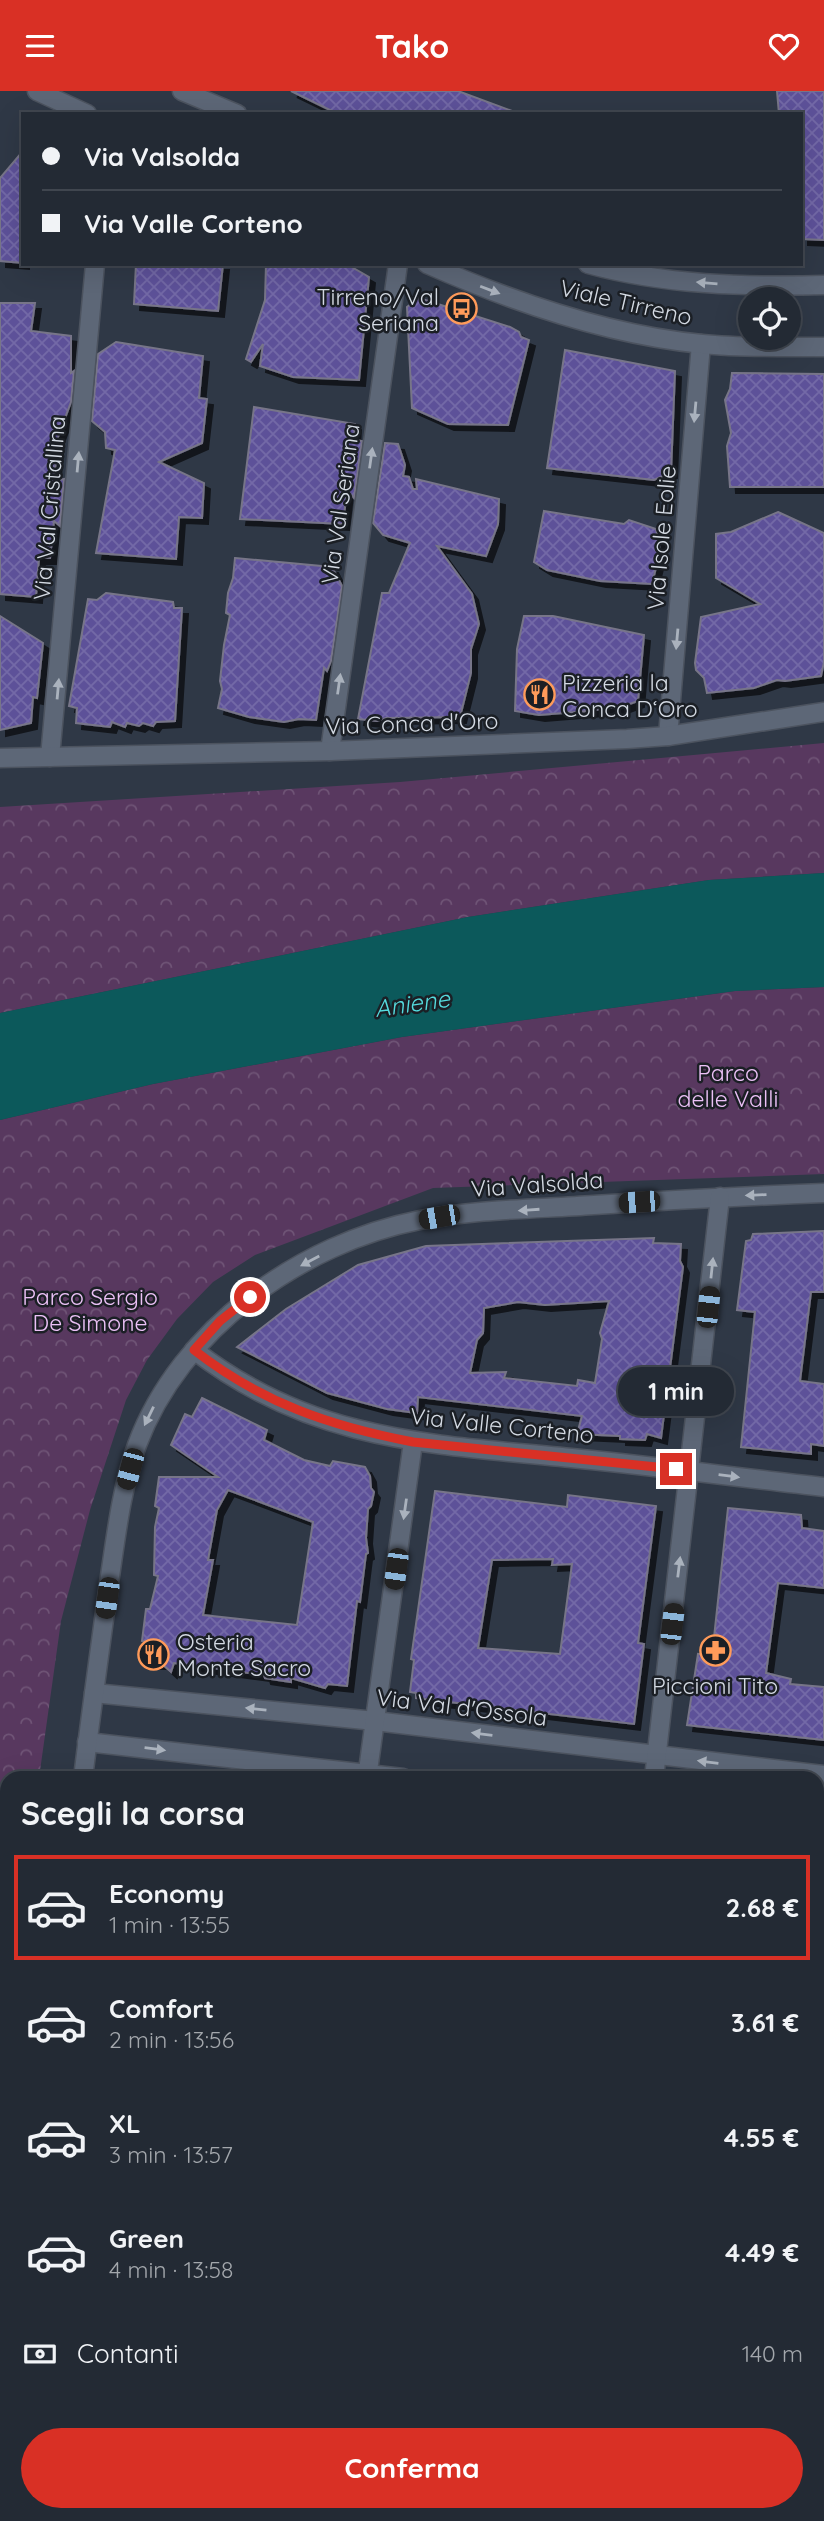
<!DOCTYPE html>
<html lang="it">
<meta charset="utf-8">
<style>
:root{--surface:#232a34;--page:#2f3640;--text:#f1f3f6;--muted:#a3a7ac;--line:#40464f;--accent:#d93025}
body{margin:0;font-family:Quicksand,sans-serif;background:var(--page);color:var(--text);height:100vh;display:flex;flex-direction:column;font-size:26px;white-space:nowrap}
*{box-sizing:border-box;margin:0}
p{font-size:23px;color:var(--muted)}
.icon{flex:none;width:38px;height:38px;fill:none;stroke:currentColor;stroke-width:2;stroke-linecap:round;stroke-linejoin:round}
.map{position:relative;flex:1;overflow:hidden}
.drawer{position:absolute;left:0px;top:1680px;width:824px;height:751px;display:flex;flex-direction:column;background:var(--surface);border-radius:21px 21px 0 0;box-shadow:0 7px 28px #0002,0 0 0 2px var(--line)}
.drawer>*{flex:none}
.hud{position:absolute;left:21px;top:21px;width:782px;height:154px;border-radius:0px;box-shadow:0 7px 28px #0002,0 0 0 2px var(--line);display:grid;align-content:center;height:154px;padding:0 21px;background:var(--surface)}
.fabs{position:absolute;left:738px;top:196px;display:grid;gap:14px}
.fabs a{display:grid;place-items:center;width:63px;height:63px;border-radius:50%;background:var(--surface);box-shadow:0 7px 28px #0002,0 0 0 2px var(--line);font-size:35px}
.end{position:absolute;width:32px;height:32px;margin:-16px;border:9px solid #d93025;background:#fff;box-shadow:0 0 0 4px #fff}
.from{border-radius:50%}
.bubble{position:absolute;height:49px;border-radius:24px;background:var(--surface);box-shadow:0 7px 28px #0002,0 0 0 2px var(--line);font-size:23px;font-weight:700;line-height:49px;text-align:center}
.car{position:absolute;width:21px;height:42px;margin:-21px -10px;border-radius:9px;box-shadow:0 0 5px 2px #0007;background:linear-gradient(#222 24%,#8ab4d8 0 40%,#222 0 76%,#8ab4d8 0 86%,#222 0)}
.hud b{display:flex;align-items:center;gap:24px;height:66px;font-size:26px}
.hud b+b{border-top:2px solid var(--line)}
.hud i{width:18px;height:18px;background:var(--text)}
ul{padding:0;list-style:none}
li{display:flex;align-items:center;gap:21px;height:105px;margin:0 14px 10px;padding:0 7px;border:4px solid transparent;border-radius:0px}
li div{flex:1}
li b{display:block;font-size:26px}
li em{font-style:normal;font-weight:700}
li.selected{border-color:var(--accent)}
li>.icon{width:63px;height:63px;stroke-width:1.5}
h2{padding:0 21px;font-size:32px;line-height:84px}
.pay{display:flex;align-items:center;gap:18px;height:77px;padding:0 21px;font-size:26px}
.pay p{margin-inline-start:auto}
.primary-button{display:flex;gap:14px;margin-top:auto;padding:14px 21px}
.primary-button a{flex:1;height:80px;border-radius:42px;background:var(--accent);color:#fff;font-size:28px;font-weight:700;line-height:80px;text-align:center}
header{display:flex;justify-content:space-between;align-items:center;height:91px;padding:0 21px;background:var(--accent);color:#fff;font-size:32px;font-weight:700}
.map>svg:first-child{display:block}
.forest{fill:url(#forest-crowns)}
.water{fill:#0c595b}
.building{fill:url(#building-cross-hatch);stroke:#777588;stroke-width:2;fill-rule:evenodd;filter:url(#shadow)}
.lines{fill:none;stroke-linecap:round;stroke-linejoin:round}
.street-casing{stroke:#4c535f;stroke-width:21}
.secondary-casing{stroke:#4c535f;stroke-width:21}
.street{stroke:#5d6777;stroke-width:18}
.secondary{stroke:#5d6777;stroke-width:18}
.oneway{fill:#aab2bd}
.route{stroke:#d93025;stroke-width:9}
.labels{text-anchor:middle;dominant-baseline:central;stroke-width:5;stroke-linejoin:round;paint-order:stroke}
.poi-label{font-size:23px;fill:#d4dae3;stroke:#1b1f25;text-anchor:start}
.street-label{font-size:23px;fill:#d4dae3;stroke:#1b1f25}
.park-label{font-size:23px;fill:#ecc1f7;stroke:#1b1f25}
.water-label{font-size:24px;font-style:italic;fill:#55dbde;stroke:#1b1f25}
</style>
<header><svg class="icon" aria-label="menu" viewBox="0 0 24 24"><path d="M4 6h16M4 12h16M4 18h16"/></svg>Tako<svg class="icon" aria-label="heart" viewBox="0 0 24 24"><path d="M12 20l-8-8c-3-5 5-10 8-4 3-6 11-1 8 4z"/></svg></header>
<div class="map">
<svg width="824" height="2430" viewBox="0 0 824 2430">
<defs>
<pattern id="forest-crowns" width="20" height="18" patternUnits="userSpaceOnUse" patternTransform="scale(1.75)"><rect width="20" height="18" fill="#58385f"/><path d="M2 6a3 3 0 1 1 6 0M12 15a3 3 0 1 1 6 0" fill="none" stroke="#6f5476"/></pattern>
<pattern id="building-cross-hatch" width="8" height="8" patternUnits="userSpaceOnUse" patternTransform="scale(1.75)"><rect width="8" height="8" fill="#5d5199"/><path d="M0 0l8 8M0 8l8-8" fill="none" stroke="#7369a7"/></pattern>
<filter id="shadow"><feDropShadow dx="6" dy="6" stdDeviation="0" flood-color="#0009"/></filter>
</defs>
<rect width="100%" height="100%" fill="#2f3846"/>
<g class="forest">
<path d="M 824,652 L 824,782 L 709,789 L 468,826 L 0,922 L 0,716 L 400,691 Z"/>
<path d="M 824,896 L 824,1083 L 433,1097 L 255,1164 L 213,1191 L 177,1228 L 147,1269 L 126,1309 L 90,1419 L 61,1530 L 39,1687 L 7,1687 L 7,2084 L 0,2079 L 0,1029 L 153,993 L 402,946 L 735,900 Z"/>
<path d="M 0,2199 L 7,2204 L 7,2424 L 388,2424 L 394,2430 L 0,2430 Z"/>
<path d="M 558,2424 L 695,2424 L 694,2430 L 561,2430 Z"/>
</g>
<g class="water">
<path d="M 824,782 L 824,896 L 735,900 L 402,946 L 153,993 L 0,1029 L 0,922 L 468,826 L 709,789 Z"/>
<path d="M 0,2079 L 7,2084 L 7,2204 L 0,2199 Z"/>
<path d="M 388,2424 L 558,2424 L 561,2430 L 394,2430 Z"/>
</g>
<g class="building">
<path d="M 291,0 L 458,0 L 512,20 L 512,23 L 338,23 Z"/>
<path d="M 777,0 L 824,0 L 824,149 L 802,148 L 802,23 L 779,23 Z"/>
<path d="M 23,60 L 23,172 L 0,170 L 0,87 Z"/>
<path d="M 136,173 L 223,173 L 218,220 L 134,213 Z"/>
<path d="M 266,173 L 348,174 L 369,186 L 359,289 L 293,286 L 260,275 L 263,253 L 251,271 L 246,268 L 265,209 Z"/>
<path d="M 419,207 L 510,236 L 519,241 L 521,246 L 529,249 L 508,334 L 448,333 L 412,317 L 407,216 Z"/>
<path d="M 0,212 L 35,212 L 31,240 L 71,245 L 71,282 L 74,280 L 71,311 L 58,346 L 54,390 L 64,388 L 60,435 L 54,430 L 50,467 L 39,467 L 36,506 L 0,503 Z"/>
<path d="M 116,251 L 203,265 L 199,307 L 207,308 L 202,352 L 159,371 L 204,392 L 202,427 L 179,426 L 176,468 L 96,462 L 115,359 L 106,357 L 105,341 L 92,330 L 98,263 Z"/>
<path d="M 565,259 L 675,280 L 671,381 L 654,389 L 547,377 Z"/>
<path d="M 732,282 L 824,283 L 824,396 L 730,396 L 727,355 L 731,342 L 725,309 L 730,298 Z"/>
<path d="M 254,316 L 355,333 L 354,349 L 362,350 L 354,407 L 347,399 L 343,433 L 240,428 Z"/>
<path d="M 385,352 L 398,353 L 405,374 L 403,385 L 409,386 L 413,398 L 417,398 L 416,388 L 499,408 L 498,433 L 486,465 L 437,455 L 472,503 L 479,533 L 471,558 L 471,582 L 460,626 L 386,627 L 377,630 L 358,628 L 382,502 L 389,502 L 410,452 L 383,444 L 373,432 Z"/>
<path d="M 544,420 L 624,433 L 629,429 L 656,438 L 660,460 L 652,493 L 600,490 L 547,479 L 534,471 Z"/>
<path d="M 778,421 L 824,442 L 824,571 L 821,585 L 785,590 L 777,589 L 754,597 L 707,602 L 704,587 L 696,579 L 695,572 L 701,526 L 760,513 L 716,487 L 716,443 L 731,441 Z"/>
<path d="M 235,467 L 332,476 L 342,495 L 331,570 L 327,580 L 324,577 L 316,629 L 299,628 L 284,631 L 249,626 L 218,617 L 222,598 L 220,590 L 224,554 L 230,524 L 226,522 L 228,502 L 233,487 Z"/>
<path d="M 106,502 L 173,511 L 174,517 L 182,517 L 175,630 L 156,631 L 153,635 L 143,632 L 139,635 L 127,632 L 125,636 L 112,631 L 110,636 L 76,632 L 77,617 L 69,615 L 88,508 L 97,509 Z"/>
<path d="M 0,525 L 43,552 L 37,607 L 33,606 L 31,632 L 0,639 Z"/>
<path d="M 524,525 L 553,525 L 644,544 L 638,610 L 624,615 L 588,620 L 539,624 L 515,620 L 517,558 Z"/>
<path d="M 824,1140 L 824,1201 L 811,1201 L 800,1290 L 824,1293 L 824,1355 L 811,1353 L 811,1363 L 741,1356 L 755,1221 L 737,1219 L 746,1150 L 751,1149 L 753,1143 Z"/>
<path d="M 654,1147 L 653,1152 L 681,1153 L 680,1170 L 683,1176 L 661,1347 L 647,1343 L 645,1349 L 620,1348 L 620,1345 L 577,1343 L 582,1325 L 418,1306 L 417,1322 L 387,1318 L 327,1302 L 237,1256 L 286,1218 L 358,1174 L 426,1155 ZM 609,1210 L 600,1242 L 602,1248 L 595,1292 L 578,1289 L 577,1295 L 504,1287 L 506,1281 L 470,1282 L 477,1249 L 483,1242 L 484,1217 L 518,1211 L 545,1214 Z"/>
<path d="M 202,1307 L 267,1339 L 264,1349 L 304,1369 L 330,1375 L 333,1370 L 365,1376 L 370,1385 L 371,1397 L 374,1401 L 371,1415 L 368,1418 L 366,1447 L 368,1462 L 366,1463 L 360,1511 L 357,1510 L 347,1595 L 328,1593 L 325,1597 L 291,1587 L 291,1591 L 265,1587 L 264,1584 L 174,1572 L 171,1581 L 161,1572 L 142,1572 L 147,1551 L 142,1550 L 146,1518 L 150,1518 L 158,1485 L 154,1484 L 155,1436 L 159,1417 L 155,1415 L 159,1386 L 218,1386 L 171,1354 L 185,1323 L 192,1326 ZM 228,1399 L 313,1431 L 297,1534 L 203,1524 L 213,1469 L 208,1469 L 217,1419 Z"/>
<path d="M 435,1400 L 567,1416 L 568,1404 L 656,1415 L 638,1552 L 644,1553 L 634,1633 L 416,1607 L 416,1602 L 410,1601 L 414,1569 L 411,1568 ZM 553,1468 L 552,1474 L 572,1473 L 560,1563 L 478,1557 L 492,1469 Z"/>
<path d="M 728,1417 L 801,1424 L 802,1437 L 824,1440 L 824,1497 L 778,1492 L 766,1582 L 791,1588 L 790,1593 L 824,1596 L 824,1649 L 687,1634 L 698,1563 L 712,1565 Z"/>
</g>
<g class="lines">
<defs>
<g id="street">
<path d="M 668,645 L 701,253"/>
<path d="M 330,660 L 398,173"/>
<path d="M 50,666 L 95,173"/>
<path d="M 194,1259 C 315,1353 436,1353 581,1368 C 662,1376 743,1387 824,1396"/>
<path d="M 94,1602 L 375,1630 L 824,1684"/>
<path d="M 87,1651 L 403,1687"/>
<path d="M 83,1687 C 91,1622 100,1557 109,1492 C 116,1446 121,1398 137,1354 C 180,1238 301,1152 420,1129 C 477,1118 536,1118 594,1114 C 670,1109 747,1105 824,1102"/>
<path d="M 367,1687 L 413,1351"/>
<path d="M 654,1687 L 720,1106"/>
<path d="M 817,1735 L 824,1736"/>
<path d="M 817,2166 L 824,2167"/>
<path d="M 755,2430 L 755,2424"/>
</g>
<g id="secondary">
<path d="M 37,0 L 87,23"/>
<path d="M 182,0 L 237,23"/>
<path d="M 427,173 C 513,211 607,244 702,253 C 742,257 783,256 824,256"/>
<path d="M 588,173 C 664,194 746,196 824,194"/>
<path d="M 0,667 L 330,660 L 627,648 L 668,645 L 824,621"/>
</g>
</defs>
<use href="#street" class="street-casing"/>
<use href="#secondary" class="secondary-casing"/>
<use href="#street" class="street"/>
<use href="#secondary" class="secondary"/>
</g>
<defs><path id="oneway-solid" d="M-6-.8H1V-3.2L6.5 0L1 3.2V.8H-6Z" transform="scale(1.75)"/></defs>
<g class="oneway">
<use href="#oneway-solid" transform="translate(707 192) rotate(-175)"/>
<use href="#oneway-solid" transform="translate(490 199) rotate(21)"/>
<use href="#oneway-solid" transform="translate(695 321) rotate(95)"/>
<use href="#oneway-solid" transform="translate(371 367) rotate(-82)"/>
<use href="#oneway-solid" transform="translate(78 371) rotate(-85)"/>
<use href="#oneway-solid" transform="translate(677 548) rotate(95)"/>
<use href="#oneway-solid" transform="translate(339 593) rotate(-82)"/>
<use href="#oneway-solid" transform="translate(58 598) rotate(-85)"/>
<use href="#oneway-solid" transform="translate(756 1104) rotate(178)"/>
<use href="#oneway-solid" transform="translate(529 1119) rotate(176)"/>
<use href="#oneway-solid" transform="translate(310 1170) rotate(152)"/>
<use href="#oneway-solid" transform="translate(712 1177) rotate(-84)"/>
<use href="#oneway-solid" transform="translate(149 1325) rotate(116)"/>
<use href="#oneway-solid" transform="translate(729 1385) rotate(7)"/>
<use href="#oneway-solid" transform="translate(405 1418) rotate(98)"/>
<use href="#oneway-solid" transform="translate(679 1476) rotate(-83)"/>
<use href="#oneway-solid" transform="translate(256 1618) rotate(-174)"/>
<use href="#oneway-solid" transform="translate(482 1643) rotate(-173)"/>
<use href="#oneway-solid" transform="translate(155 1658) rotate(7)"/>
<use href="#oneway-solid" transform="translate(708 1671) rotate(-173)"/>
</g>
<g class="lines">
<path class="route" d="M 250,1206 L 220,1230 L 194,1259 C 262,1312 330,1335 413,1351 L 676,1378"/>
</g>
<defs>
<symbol id="bus-ring" viewBox="-11 -11 22 22"><circle r="9.5" fill="#1b1f25" stroke="#ff9b5a" stroke-width="1.5"/><path d="M-5-6H5V4H4V6H2V4H-2V6H-4V4H-5ZM-3.5-4V0h7V-4ZM-3.5 1.2v1.5H-2V1.2ZM2 1.2v1.5H3.5V1.2Z" fill="#ff9b5a"/></symbol>
<symbol id="restaurant-ring" viewBox="-11 -11 22 22"><circle r="9.5" fill="#1b1f25" stroke="#ff9b5a" stroke-width="1.5"/><path d="M-5-6h1v4h1v-4h1v4h1v-4h1v5L-1.5 .5V6h-2V.5L-5-1ZM5-6V6H3V1.5H1.5Q1.5-4 5-6Z" fill="#ff9b5a"/></symbol>
<symbol id="pharmacy-ring" viewBox="-11 -11 22 22"><circle r="9.5" fill="#1b1f25" stroke="#ff9b5a" stroke-width="1.5"/><path d="M-2-6h4v4h4v4h-4v4h-4v-4h-4v-4h4Z" fill="#ff9b5a"/></symbol>
</defs>
<g fill-rule="evenodd">
<use href="#bus-ring" x="444" y="200" width="35" height="35"/>
<use href="#restaurant-ring" x="522" y="586" width="35" height="35"/>
<use href="#pharmacy-ring" x="698" y="1542" width="35" height="35"/>
<use href="#restaurant-ring" x="136" y="1546" width="35" height="35"/>
</g>
<g class="labels">
<g class="poi-label">
<text x="439" y="205" text-anchor="end">Tirreno/Val<tspan x="439" dy="26">Seriana</tspan></text>
<text x="562" y="591">Pizzeria la<tspan x="562" dy="26">Conca D‘Oro</tspan></text>
<text x="177" y="1550">Osteria<tspan x="177" dy="26">Monte Sacro</tspan></text>
<text x="715" y="1594" text-anchor="middle">Piccioni Tito</text>
</g>
<g class="street-label">
<text transform="translate(626 211) rotate(13)">Viale Tirreno</text>
<text transform="translate(340 413) rotate(-82)">Via Val Seriana</text>
<text transform="translate(49 417) rotate(-85)">Via Val Cristallina</text>
<text transform="translate(661 447) rotate(-85)">Via Isole Eolie</text>
<text transform="translate(412 632) rotate(-2)">Via Conca d'Oro</text>
<text transform="translate(537 1093) rotate(-4)">Via Valsolda</text>
<text transform="translate(502 1334) rotate(6)">Via Valle Corteno</text>
<text transform="translate(462 1616) rotate(7)">Via Val d'Ossola</text>
</g>
<g class="park-label">
<text x="728" y="981">Parco<tspan x="728" dy="26">delle Valli</tspan></text>
<text x="90" y="1205">Parco Sergio<tspan x="90" dy="26">De Simone</tspan></text>
</g>
<g class="water-label">
<text transform="translate(412 912) rotate(-8)">Aniene</text>
</g>
</g>
</svg>
<div class="fabs">
<a><svg class="icon" aria-label="locate" viewBox="0 0 24 24"><circle cx="12" cy="12" r="6"/><path d="M12 2v4M12 18v4M2 12h4M18 12h4"/></svg></a>
</div>
<i class="end from" style="left:250px;top:1206px"></i>
<i class="end" style="left:676px;top:1378px"></i>
<div class="bubble" style="left:618px;top:1276px;width:116px">1 min</div>
<i class="car" style="left:639px;top:1111px;rotate:266deg"></i>
<i class="car" style="left:439px;top:1126px;rotate:260deg"></i>
<i class="car" style="left:708px;top:1216px;rotate:6deg"></i>
<i class="car" style="left:130px;top:1378px;rotate:195deg"></i>
<i class="car" style="left:396px;top:1478px;rotate:188deg"></i>
<i class="car" style="left:107px;top:1507px;rotate:188deg"></i>
<i class="car" style="left:672px;top:1533px;rotate:7deg"></i>
<div class="hud">
<b><i class="from"></i>Via Valsolda</b>
<b><i></i>Via Valle Corteno</b>
</div>
<section class="drawer">
<h2>Scegli la corsa</h2>
<ul>
<li class="selected"><svg class="icon" aria-label="car" viewBox="0 0 24 24"><path d="M5 17H2v-5l4-1 3-4h7l3 4 3 1v5h-3M9 17h6M6 11h13"/><circle cx="7" cy="17" r="2"/><circle cx="17" cy="17" r="2"/></svg><div><b>Economy</b><p>1 min · 13:55</p></div><em>2.68 €</em></li>
<li><svg class="icon" aria-label="car" viewBox="0 0 24 24"><path d="M5 17H2v-5l4-1 3-4h7l3 4 3 1v5h-3M9 17h6M6 11h13"/><circle cx="7" cy="17" r="2"/><circle cx="17" cy="17" r="2"/></svg><div><b>Comfort</b><p>2 min · 13:56</p></div><em>3.61 €</em></li>
<li><svg class="icon" aria-label="car" viewBox="0 0 24 24"><path d="M5 17H2v-5l4-1 3-4h7l3 4 3 1v5h-3M9 17h6M6 11h13"/><circle cx="7" cy="17" r="2"/><circle cx="17" cy="17" r="2"/></svg><div><b>XL</b><p>3 min · 13:57</p></div><em>4.55 €</em></li>
<li><svg class="icon" aria-label="car" viewBox="0 0 24 24"><path d="M5 17H2v-5l4-1 3-4h7l3 4 3 1v5h-3M9 17h6M6 11h13"/><circle cx="7" cy="17" r="2"/><circle cx="17" cy="17" r="2"/></svg><div><b>Green</b><p>4 min · 13:58</p></div><em>4.49 €</em></li>
</ul>
<div class="pay"><svg class="icon" aria-label="cash" viewBox="0 0 24 24"><path d="M3 7h18v10H3z"/><circle cx="12" cy="12" r="2"/></svg>Contanti<p>140 m</p></div>
<div class="primary-button"><a>Conferma</a></div>
</section>
</div>
